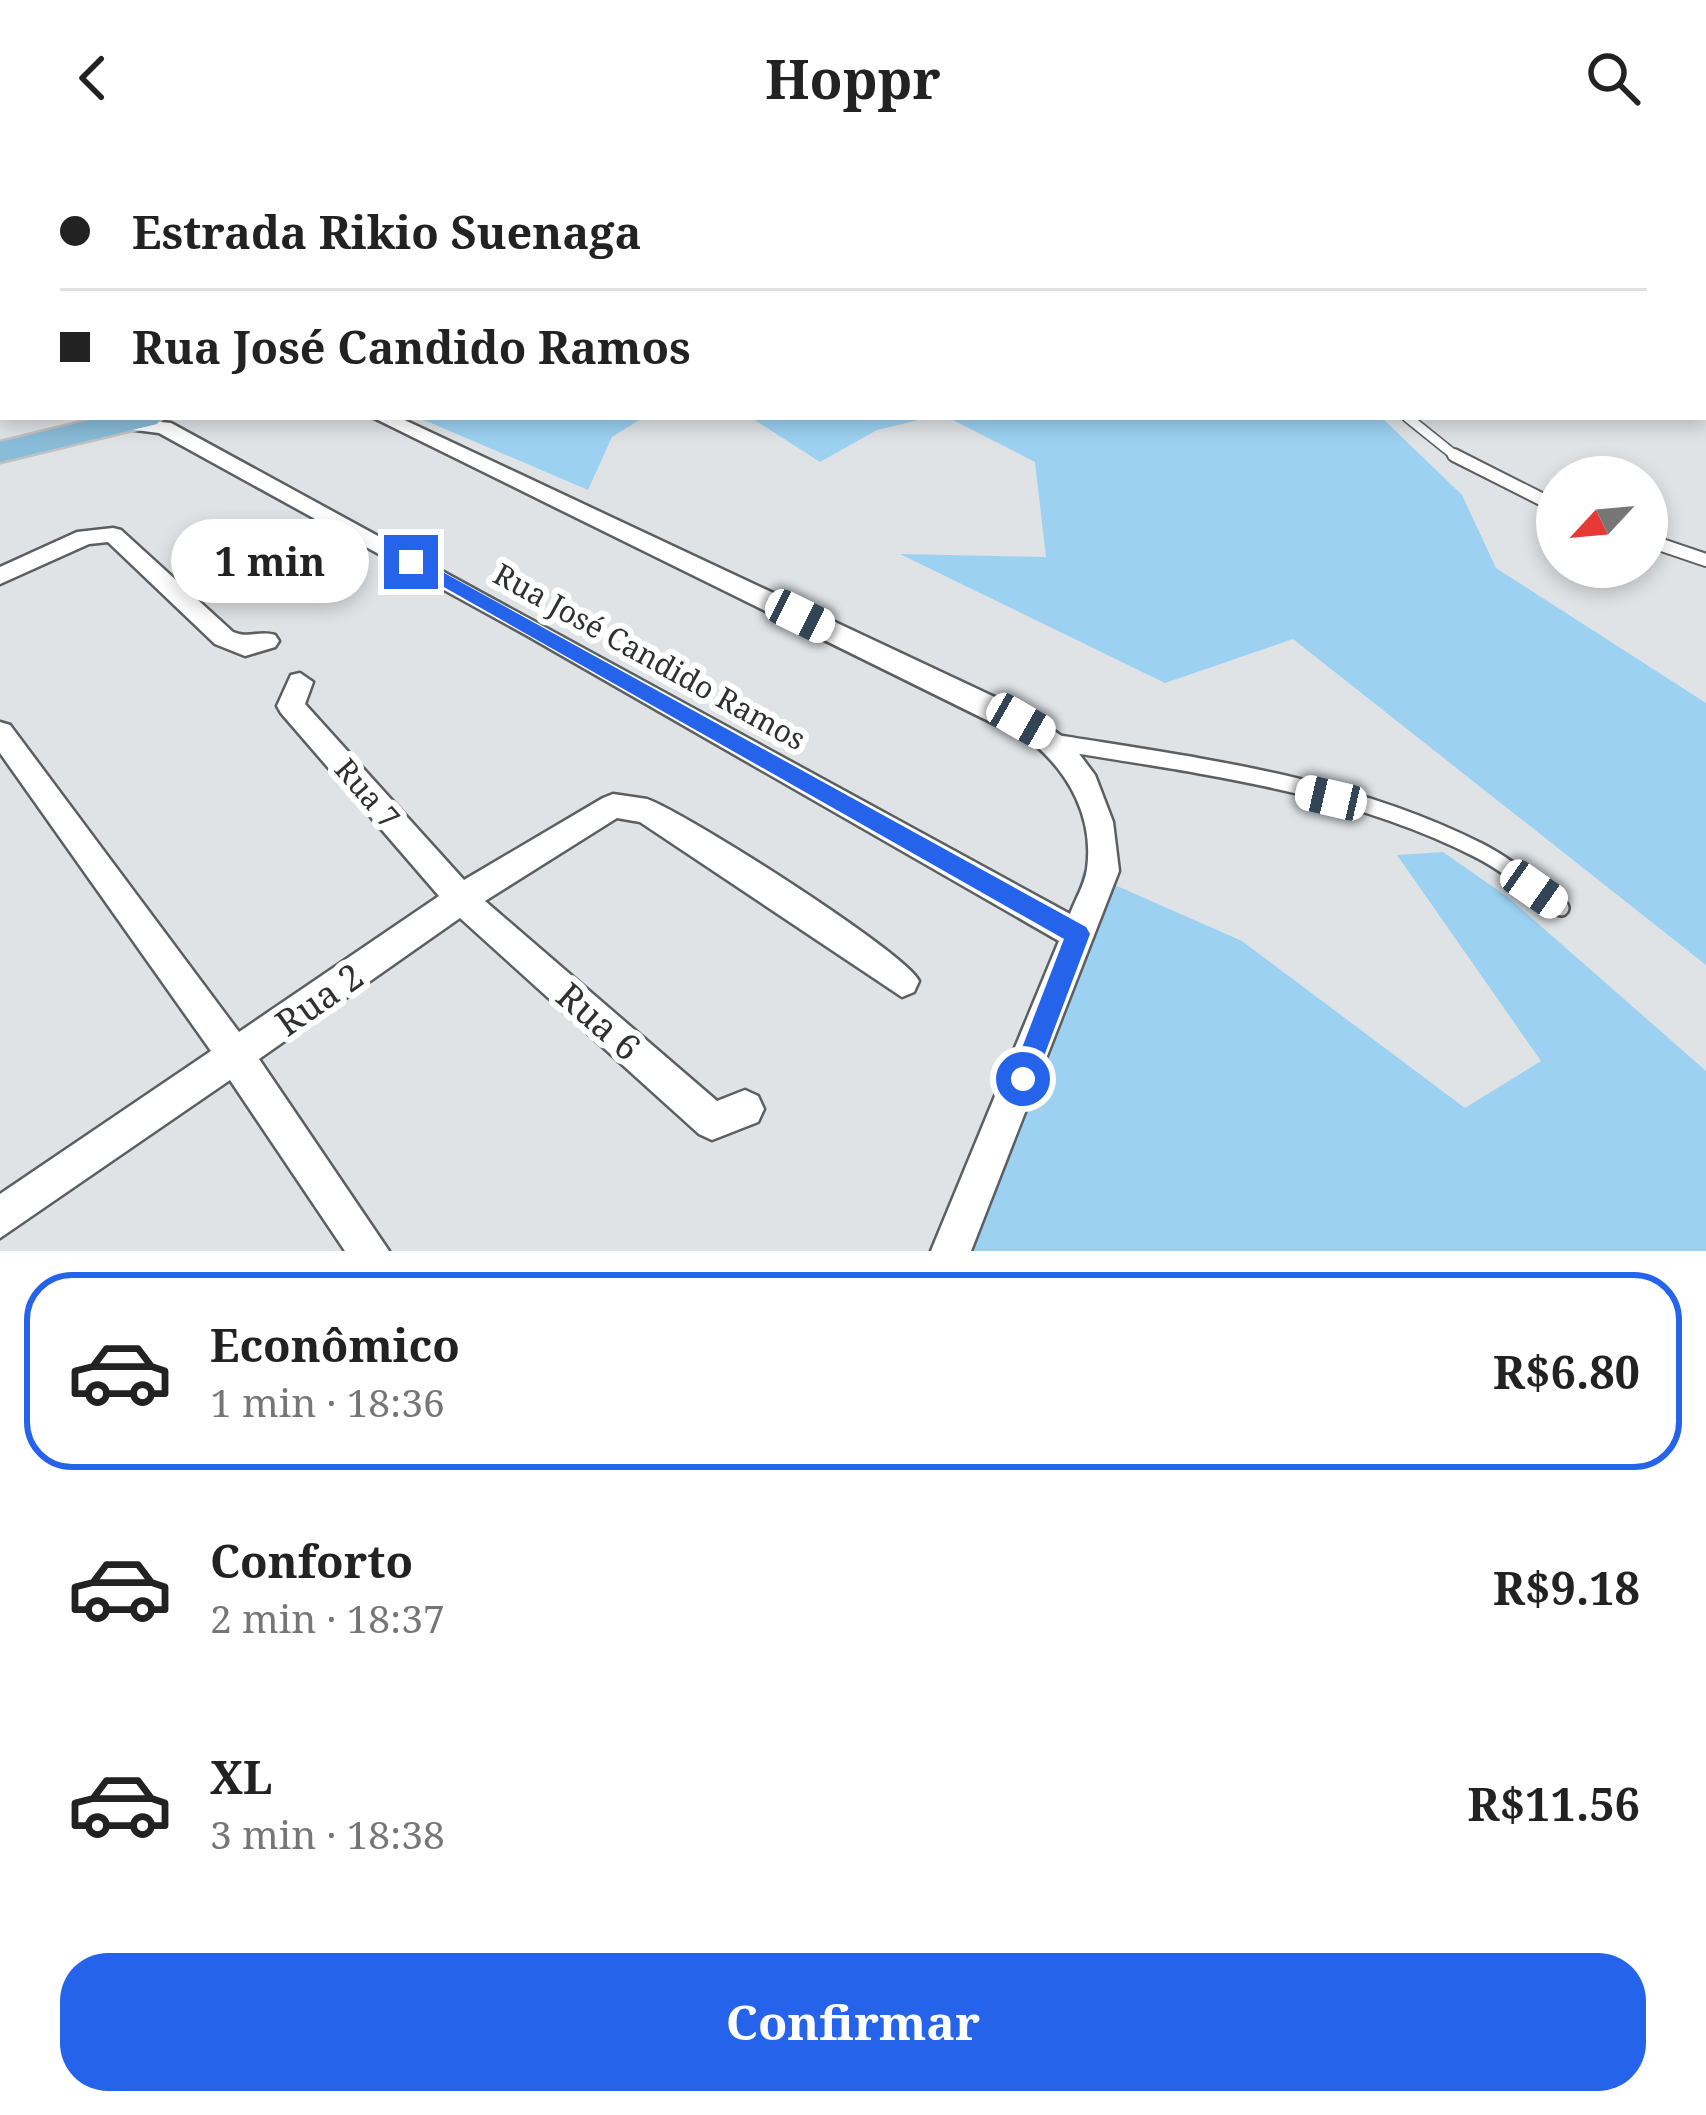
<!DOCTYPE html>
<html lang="pt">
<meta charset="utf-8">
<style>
:root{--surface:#fff;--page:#f6f6f6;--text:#222;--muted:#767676;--line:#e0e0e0;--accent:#2563eb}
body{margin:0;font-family:"Noto Serif",serif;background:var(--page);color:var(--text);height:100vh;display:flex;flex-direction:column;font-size:45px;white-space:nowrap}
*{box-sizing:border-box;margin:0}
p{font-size:39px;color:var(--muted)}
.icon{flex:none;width:66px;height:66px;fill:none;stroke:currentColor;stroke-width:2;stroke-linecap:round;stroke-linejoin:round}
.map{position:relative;height:1095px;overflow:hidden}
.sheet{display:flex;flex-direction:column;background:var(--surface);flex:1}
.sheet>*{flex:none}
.guide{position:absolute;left:0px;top:0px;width:1707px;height:264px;box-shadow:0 6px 18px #0003;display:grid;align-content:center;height:264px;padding:0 60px;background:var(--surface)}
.needle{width:78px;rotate:244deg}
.tools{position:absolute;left:1536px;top:300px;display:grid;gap:24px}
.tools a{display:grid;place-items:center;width:132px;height:132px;border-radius:50%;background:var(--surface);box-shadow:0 6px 18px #0003;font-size:60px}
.end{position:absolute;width:54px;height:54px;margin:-27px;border:15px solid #2563eb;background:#fff;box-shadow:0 0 0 6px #fff}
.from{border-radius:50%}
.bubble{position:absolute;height:84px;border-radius:42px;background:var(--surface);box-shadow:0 6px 18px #0003;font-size:39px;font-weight:700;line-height:84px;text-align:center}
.car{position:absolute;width:36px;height:72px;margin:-36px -18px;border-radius:15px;box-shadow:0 0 9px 3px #0007;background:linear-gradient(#fff 24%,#345 0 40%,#fff 0 76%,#345 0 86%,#fff 0)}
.guide b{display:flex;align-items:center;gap:42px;height:114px;font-size:45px}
.guide b+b{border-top:3px solid var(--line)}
.guide i{width:30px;height:30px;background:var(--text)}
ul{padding:21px 0 0;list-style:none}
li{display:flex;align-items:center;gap:36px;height:198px;margin:0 24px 18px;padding:0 36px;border:6px solid transparent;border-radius:48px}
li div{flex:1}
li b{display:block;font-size:45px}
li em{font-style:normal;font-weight:700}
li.on{border-color:var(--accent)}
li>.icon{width:108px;height:108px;stroke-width:1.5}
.button{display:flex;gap:24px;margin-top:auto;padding:24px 60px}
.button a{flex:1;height:138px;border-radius:48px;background:var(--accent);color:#fff;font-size:48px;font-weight:700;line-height:138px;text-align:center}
header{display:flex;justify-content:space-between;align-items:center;height:156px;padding:0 60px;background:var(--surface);font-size:54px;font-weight:700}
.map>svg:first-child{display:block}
.green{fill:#9cd1f1}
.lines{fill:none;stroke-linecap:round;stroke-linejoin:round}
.lane-far3-casing{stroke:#5c5f61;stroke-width:10}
.lane-far2-casing{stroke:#5c5f61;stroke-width:12}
.lane-far1-casing{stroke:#5c5f61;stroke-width:16}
.lane-casing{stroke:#5c5f61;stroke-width:20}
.street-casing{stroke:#5c5f61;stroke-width:5}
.secondary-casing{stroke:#5c5f61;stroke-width:5}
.primary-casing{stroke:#c1c1c1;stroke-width:5}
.lane-far3{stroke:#fff;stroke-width:8}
.lane-far2{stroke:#fff;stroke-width:9}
.lane-far1{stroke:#fff;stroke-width:12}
.lane{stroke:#fff;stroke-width:15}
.street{fill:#fff;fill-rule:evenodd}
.secondary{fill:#fff;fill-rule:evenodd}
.primary{fill:#89bcd8;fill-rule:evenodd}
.route{fill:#2563eb}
.labels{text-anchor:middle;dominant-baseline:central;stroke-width:12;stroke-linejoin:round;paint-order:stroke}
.street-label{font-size:30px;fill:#2f3031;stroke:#fff}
.near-street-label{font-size:36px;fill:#2f3031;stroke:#fff}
</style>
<header><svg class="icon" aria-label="back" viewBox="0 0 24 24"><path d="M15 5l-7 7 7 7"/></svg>Hoppr<svg class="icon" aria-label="search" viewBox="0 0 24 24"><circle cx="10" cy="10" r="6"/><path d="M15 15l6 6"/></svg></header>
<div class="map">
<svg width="1706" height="1095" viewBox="0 0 1706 1095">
<rect width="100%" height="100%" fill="#dfe3e6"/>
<g class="green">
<path d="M 417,261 L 644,261 L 612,281 L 588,334 Z"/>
<path d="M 750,261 L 931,261 L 877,274 L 820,306 Z"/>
<path d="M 947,261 L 1381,261 L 1462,339 L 1496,412 L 1706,547 L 1706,809 L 1293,483 L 1165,527 L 900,398 L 1046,401 L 1035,306 Z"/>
<path d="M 1443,696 L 1509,742 L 1706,915 L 1706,1095 L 930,1095 L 1071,768 L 1083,715 L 1242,785 L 1465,952 L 1541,905 L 1397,699 Z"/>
</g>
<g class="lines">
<defs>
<path id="lane-far3" d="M 1666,3 L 1706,0"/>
<path id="lane-far2" d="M 1407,261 L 1458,302"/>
<g id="lane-far1">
<path d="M 1454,299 L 1557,351"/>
<path d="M 1647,384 L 1706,404"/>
</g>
<path id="lane" d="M 1059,587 C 1201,610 1348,628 1478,694 C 1508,709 1534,732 1561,752"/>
<g id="street">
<rect x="464" y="0" width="14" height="3"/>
<path d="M 1421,0 L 1452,0 L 1455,3 L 1424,3 Z"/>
<rect x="1704" y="54" width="2" height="8"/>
<path d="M 1706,122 L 1706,132 L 1704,133 L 1704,123 Z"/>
<path d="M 3,159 L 3,169 L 0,170 L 0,160 Z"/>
<path d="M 3,223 L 3,235 L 0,236 L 0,224 Z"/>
<path d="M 108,261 L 171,267 L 1070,758 C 1075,744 1085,728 1087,713 C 1094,663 1070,618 1033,587 L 372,261 L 398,261 L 1031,558 L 1071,587 L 1095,619 L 1113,666 L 1119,715 L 971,1095 L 931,1095 L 1059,785 L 526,479 L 159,277 L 112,271 Z"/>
<path d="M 113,372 L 121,374 L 233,476 C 249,483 259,474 275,479 L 279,485 L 275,491 L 245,500 L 215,488 L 108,386 L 89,388 L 0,428 L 0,411 L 77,376 Z"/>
<path d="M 300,517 L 313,526 L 305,548 L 464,724 L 603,642 L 613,638 L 647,643 C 683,655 907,797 919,825 L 914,836 L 902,841 L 640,666 L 617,662 L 485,745 L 717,945 L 745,934 L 758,940 L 764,953 L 758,966 L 712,984 L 699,978 L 460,762 L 259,903 L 389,1095 L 345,1095 L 230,924 L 0,1082 L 0,1038 L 211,895 L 0,597 L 0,566 L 10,569 L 239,876 L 439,740 L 281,557 L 277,550 L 291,519 Z"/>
</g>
<g id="secondary">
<path d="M 339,0 L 366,0 L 337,3 Z"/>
<path d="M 3,100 L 3,114 L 0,115 L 0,101 Z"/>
</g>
<g id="primary">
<rect x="1704" y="133" width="2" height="16"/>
<path d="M 103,261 L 162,261 L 157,268 L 0,306 L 0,286 Z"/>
</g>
</defs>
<use href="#lane-far3" class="lane-far3-casing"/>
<use href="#lane-far2" class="lane-far2-casing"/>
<use href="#lane-far1" class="lane-far1-casing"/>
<use href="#lane" class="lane-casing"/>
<use href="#street" class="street-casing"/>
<use href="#secondary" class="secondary-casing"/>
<use href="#primary" class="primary-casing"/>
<use href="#lane-far3" class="lane-far3"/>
<use href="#lane-far2" class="lane-far2"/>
<use href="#lane-far1" class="lane-far1"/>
<use href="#lane" class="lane"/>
<use href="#street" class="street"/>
<use href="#secondary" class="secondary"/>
<use href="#primary" class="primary"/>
</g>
<path class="route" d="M 405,402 L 417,402 L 1086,771 L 1090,778 L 1032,932 L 1023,936 L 1014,932 L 1010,923 L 1064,783 L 405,409 Z"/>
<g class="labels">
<g class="street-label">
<text transform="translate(650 500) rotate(29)">Rua José Candido Ramos</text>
<text transform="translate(368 637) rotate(49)">Rua 7</text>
</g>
<g class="near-street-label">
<text transform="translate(319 843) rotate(-35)">Rua 2</text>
<text transform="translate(599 865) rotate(41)">Rua 6</text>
</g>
</g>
</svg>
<div class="tools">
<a><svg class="needle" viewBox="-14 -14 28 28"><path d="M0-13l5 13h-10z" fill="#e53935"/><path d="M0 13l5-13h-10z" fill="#767676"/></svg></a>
</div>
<i class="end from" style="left:1023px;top:923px"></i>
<i class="end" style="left:411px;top:406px"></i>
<div class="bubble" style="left:171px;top:363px;width:198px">1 min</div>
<i class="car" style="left:800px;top:460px;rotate:116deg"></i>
<i class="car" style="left:1021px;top:565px;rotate:120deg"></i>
<i class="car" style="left:1331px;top:642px;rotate:283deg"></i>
<i class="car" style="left:1534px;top:733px;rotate:125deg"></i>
<div class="guide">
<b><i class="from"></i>Estrada Rikio Suenaga</b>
<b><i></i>Rua José Candido Ramos</b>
</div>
</div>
<section class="sheet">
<ul>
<li class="on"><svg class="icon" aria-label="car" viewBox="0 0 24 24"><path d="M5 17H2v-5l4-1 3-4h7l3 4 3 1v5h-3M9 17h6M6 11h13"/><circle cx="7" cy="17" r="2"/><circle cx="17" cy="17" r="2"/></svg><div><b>Econômico</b><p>1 min · 18:36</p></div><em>R$6.80</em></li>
<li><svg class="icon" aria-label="car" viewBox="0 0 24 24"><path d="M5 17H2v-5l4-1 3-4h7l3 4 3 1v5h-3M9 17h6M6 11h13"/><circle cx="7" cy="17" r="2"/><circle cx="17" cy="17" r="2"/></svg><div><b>Conforto</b><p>2 min · 18:37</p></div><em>R$9.18</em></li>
<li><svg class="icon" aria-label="car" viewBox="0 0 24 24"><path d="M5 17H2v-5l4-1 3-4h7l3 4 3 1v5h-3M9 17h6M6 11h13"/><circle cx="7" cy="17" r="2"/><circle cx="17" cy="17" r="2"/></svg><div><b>XL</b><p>3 min · 18:38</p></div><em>R$11.56</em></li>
</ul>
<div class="button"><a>Confirmar</a></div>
</section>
